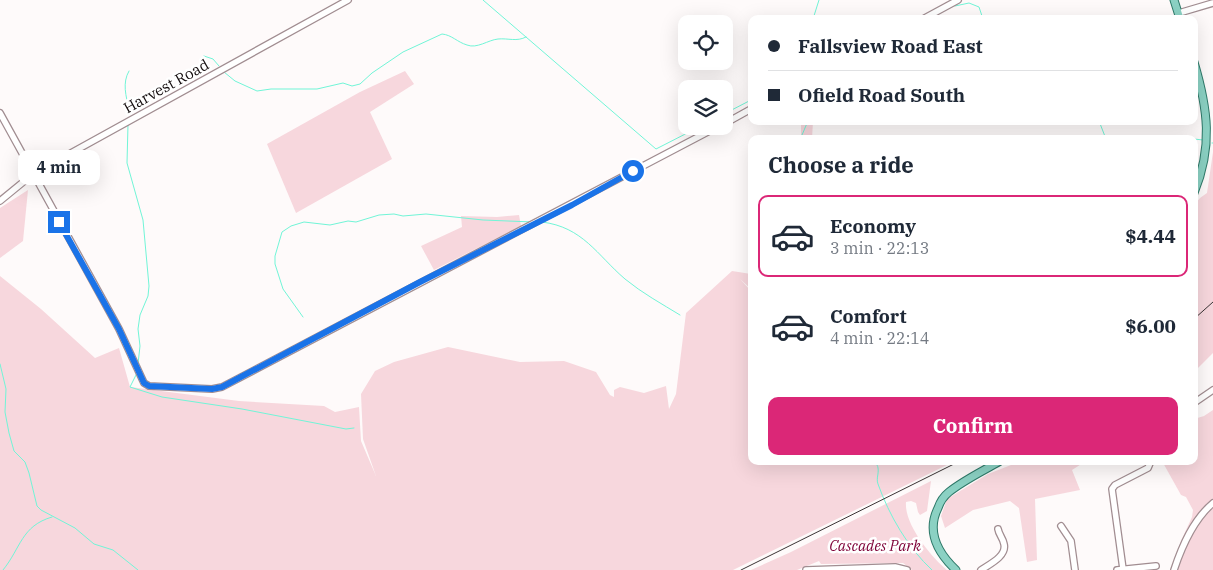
<!DOCTYPE html>
<meta charset="utf-8">
<style>
:root{--surface:#fff;--page:#f6f6f7;--text:#1f2937;--muted:#747a83;--line:#e0e1e3;--accent:#db2777}
body{margin:0;font-family:"IBM Plex Serif",serif;background:var(--page);color:var(--text);height:100vh;display:flex;flex-direction:column;font-size:19px;white-space:nowrap}
*{box-sizing:border-box;margin:0}
p{font-size:16px;color:var(--muted)}
.icon{flex:none;width:28px;height:28px;fill:none;stroke:currentColor;stroke-width:2;stroke-linecap:round;stroke-linejoin:round}
.map{position:relative;flex:1;overflow:hidden}
.drawer{position:absolute;left:748px;top:135px;width:450px;height:330px;display:flex;flex-direction:column;background:var(--surface);border-radius:10px;box-shadow:0 5px 20px #0002}
.drawer>*{flex:none}
.top-card{position:absolute;left:748px;top:15px;width:450px;height:110px;border-radius:10px;box-shadow:0 5px 20px #0002;display:grid;align-content:center;height:110px;padding:0 20px;background:var(--surface)}
.tools{position:absolute;left:678px;top:15px;display:grid;gap:10px}
.tools a{display:grid;place-items:center;width:55px;height:55px;border-radius:10px;background:var(--surface);box-shadow:0 5px 20px #0002;font-size:25px}
.end{position:absolute;width:22px;height:22px;margin:-11px;border:6px solid #1a73e8;background:#fff;box-shadow:0 0 0 2px #fff}
.from{border-radius:50%}
.bubble{position:absolute;height:35px;border-radius:10px;background:var(--surface);box-shadow:0 5px 20px #0002;font-size:16px;font-weight:800;line-height:35px;text-align:center}
.top-card b{display:flex;align-items:center;gap:18px;height:48px;font-size:19px}
.top-card b+b{border-top:1px solid var(--line)}
.top-card i{width:12px;height:12px;background:var(--text)}
ul{padding:0;list-style:none}
li{display:flex;align-items:center;gap:15px;height:82px;margin:0 10px 8px;padding:0 10px;border:2px solid transparent;border-radius:10px}
li div{flex:1}
li b{display:block;font-size:19px}
li em{font-style:normal;font-weight:800}
li.active{border-color:var(--accent)}
li>.icon{width:45px;height:45px;stroke-width:1.5}
h2{padding:0 20px;font-size:22px;line-height:60px}
.button{display:flex;gap:10px;margin-top:auto;padding:10px 20px}
.button a{flex:1;height:58px;border-radius:10px;background:var(--accent);color:#fff;font-size:20px;font-weight:800;line-height:58px;text-align:center}
.map>svg:first-child{display:block}
.green{fill:#f7d7dd}
.lines{fill:none;stroke-linecap:round;stroke-linejoin:round}
.stream{stroke:#71f5d7;stroke-width:1}
.minor-casing{stroke:#a18d91;stroke-width:8}
.major-casing{stroke:#2e7969;stroke-width:9}
.minor{stroke:#fff;stroke-width:5.5}
.major{stroke:#8bd1c3;stroke-width:7}
.rail{stroke:#3b3435;stroke-width:1}
.route{stroke:#1a73e8;stroke-width:6}
.labels{text-anchor:middle;dominant-baseline:central;stroke-width:5;stroke-linejoin:round;paint-order:stroke}
.street-label{font-size:15px;fill:#130c0d;stroke:#fff}
.park-label{font-size:15px;font-style:italic;fill:#7e0037;stroke:#fff}
</style>
<div class="map">
<svg width="1213" height="570" viewBox="0 0 1213 570">
<rect width="100%" height="100%" fill="#fefafa"/>
<g class="green">
<path d="M 405,71 L 414,84 L 370,112 L 392,159 L 296,213 L 267,144 L 360,92 Z"/>
<path d="M 801,121 L 813,121 L 812,139 L 801,139 Z"/>
<path d="M 1213,152 L 1213,353 L 1194,372 L 1194,205 L 1200,198 L 1207,193 Z"/>
<path d="M 28,190 L 23,241 L 0,258 L 0,208 Z"/>
<path d="M 519,215 L 521,226 L 434,270 L 421,246 L 462,227 L 461,216 L 497,217 Z"/>
<path d="M 732,271 L 751,274 L 751,289 L 740,279 L 751,291 L 751,461 L 955,461 L 733,570 L 0,570 L 0,276 L 41,309 L 95,358 L 119,348 L 130,387 L 239,401 L 324,406 L 335,412 L 359,407 L 361,441 L 376,476 L 363,439 L 361,394 L 375,371 L 394,362 L 448,347 L 520,362 L 564,361 L 596,372 L 610,395 L 614,397 L 614,390 L 620,387 L 644,393 L 666,386 L 669,409 L 676,394 L 686,313 Z"/>
<path d="M 1213,410 L 1213,570 L 1171,570 L 1181,541 L 1192,517 L 1193,510 L 1186,497 L 1181,495 L 1162,461 L 1194,461 L 1194,419 L 1204,416 Z"/>
<path d="M 1021,461 L 1086,461 L 1072,470 L 1080,490 L 1035,499 L 1037,560 L 1027,562 L 1019,508 L 1010,501 L 973,510 L 945,528 L 941,516 L 947,499 L 988,474 Z"/>
<path d="M 931,481 L 927,511 L 920,515 L 918,512 L 916,503 L 911,501 L 906,502 C 904,524 931,557 947,570 L 912,570 L 903,563 L 821,564 L 819,561 L 797,570 L 751,570 L 791,552 Z"/>
</g>
<g class="lines">
<g class="stream">
<path d="M 483,0 L 656,149 L 701,126"/>
<path d="M 955,6 L 969,3 L 979,7 L 983,19"/>
<path d="M 813,19 L 819,0"/>
<path d="M 204,56 L 213,59 L 219,66"/>
<path d="M 224,72 L 235,81 L 257,91 L 271,89 L 317,89 L 343,83 L 352,86 L 360,84 L 372,73 L 403,52 L 442,34 C 452,35 457,42 467,45 C 477,49 488,40 498,39 C 508,38 517,42 526,37"/>
<path d="M 129,109 C 126,96 122,83 129,71"/>
<path d="M 724,114 L 751,100"/>
<path d="M 1099,121 L 1106,139"/>
<path d="M 128,125 L 127,163 L 143,220 L 149,286 L 148,296 L 140,315 L 138,329 L 140,346 L 138,364"/>
<path d="M 802,139 L 802,135 L 808,121"/>
<path d="M 1194,139 L 1203,140"/>
<path d="M 1212,143 L 1213,143"/>
<path d="M 542,222 C 583,227 597,255 625,279 C 642,293 662,304 680,315"/>
<path d="M 303,317 L 283,289 L 275,264 L 275,256 L 282,232 L 291,226 L 304,222 L 330,225 L 348,221 L 356,222 L 379,215 L 394,214 L 403,216 L 426,214 L 483,220 L 533,222"/>
<path d="M 0,364 L 6,389 L 5,412 L 9,433 L 14,451 L 25,462 L 29,473 L 37,506 L 41,510 L 75,528 L 94,544 L 113,550 L 138,570"/>
<path d="M 137,373 L 130,387 L 162,397 L 242,409 L 346,429 L 354,428"/>
<path d="M 875,461 C 876,464 878,466 878,468 C 879,474 876,478 878,484 C 889,515 908,548 932,570"/>
<path d="M 3,570 C 21,548 21,526 52,517"/>
</g>
<defs>
<g id="minor">
<path d="M 1179,13 L 1213,3"/>
<path d="M 923,19 L 958,0"/>
<path d="M 0,113 L 119,329 L 144,383 L 149,386 L 212,389 L 222,387 L 719,126"/>
<path d="M 724,124 L 751,109"/>
<path d="M 0,201 L 33,174 L 348,0"/>
<path d="M 1194,403 L 1213,390"/>
<path d="M 1061,526 L 1071,541 L 1075,570"/>
<path d="M 1123,569 L 1112,489 L 1115,485 L 1148,468 L 1151,461"/>
<path d="M 806,570 L 895,567 L 907,570"/>
<path d="M 981,570 C 990,564 1007,556 1004,544 C 1003,538 999,535 998,529"/>
<path d="M 1117,570 L 1156,566"/>
<path d="M 1174,570 C 1182,546 1193,520 1213,503"/>
</g>
<g id="major">
<path d="M 1174,0 L 1180,19"/>
<path d="M 1194,62 C 1208,109 1213,147 1194,193"/>
<path d="M 956,570 C 938,553 926,532 938,508 C 940,502 944,496 949,492 C 964,480 983,471 1000,461"/>
</g>
</defs>
<use href="#minor" class="minor-casing"/>
<use href="#major" class="major-casing"/>
<use href="#minor" class="minor"/>
<use href="#major" class="major"/>
<g class="rail">
<path d="M 1194,319 L 1213,302"/>
<path d="M 741,570 L 960,461"/>
</g>
</g>
<g class="lines">
<path class="route" d="M 59,222 L 119,329 L 144,383 L 149,386 L 212,389 L 222,387 L 420,282 L 572,205 L 633,171"/>
</g>
<g class="labels">
<g class="street-label">
<text transform="translate(166 86) rotate(-29)">Harvest Road</text>
</g>
<g class="park-label">
<text x="875" y="545">Cascades Park</text>
</g>
</g>
</svg>
<div class="tools">
<a><svg class="icon" aria-label="locate" viewBox="0 0 24 24"><circle cx="12" cy="12" r="6"/><path d="M12 2v4M12 18v4M2 12h4M18 12h4"/></svg></a>
<a><svg class="icon" aria-label="layers" viewBox="0 0 24 24"><path d="M12 4l9 5-9 5-9-5zM3 14l9 5 9-5"/></svg></a>
</div>
<i class="end from" style="left:633px;top:171px"></i>
<i class="end" style="left:59px;top:222px"></i>
<div class="bubble" style="left:18px;top:150px;width:82px">4 min</div>
<div class="top-card">
<b><i class="from"></i>Fallsview Road East</b>
<b><i></i>Ofield Road South</b>
</div>
<section class="drawer">
<h2>Choose a ride</h2>
<ul>
<li class="active"><svg class="icon" aria-label="car" viewBox="0 0 24 24"><path d="M5 17H2v-5l4-1 3-4h7l3 4 3 1v5h-3M9 17h6M6 11h13"/><circle cx="7" cy="17" r="2"/><circle cx="17" cy="17" r="2"/></svg><div><b>Economy</b><p>3 min · 22:13</p></div><em>$4.44</em></li>
<li><svg class="icon" aria-label="car" viewBox="0 0 24 24"><path d="M5 17H2v-5l4-1 3-4h7l3 4 3 1v5h-3M9 17h6M6 11h13"/><circle cx="7" cy="17" r="2"/><circle cx="17" cy="17" r="2"/></svg><div><b>Comfort</b><p>4 min · 22:14</p></div><em>$6.00</em></li>
</ul>
<div class="button"><a>Confirm</a></div>
</section>
</div>
